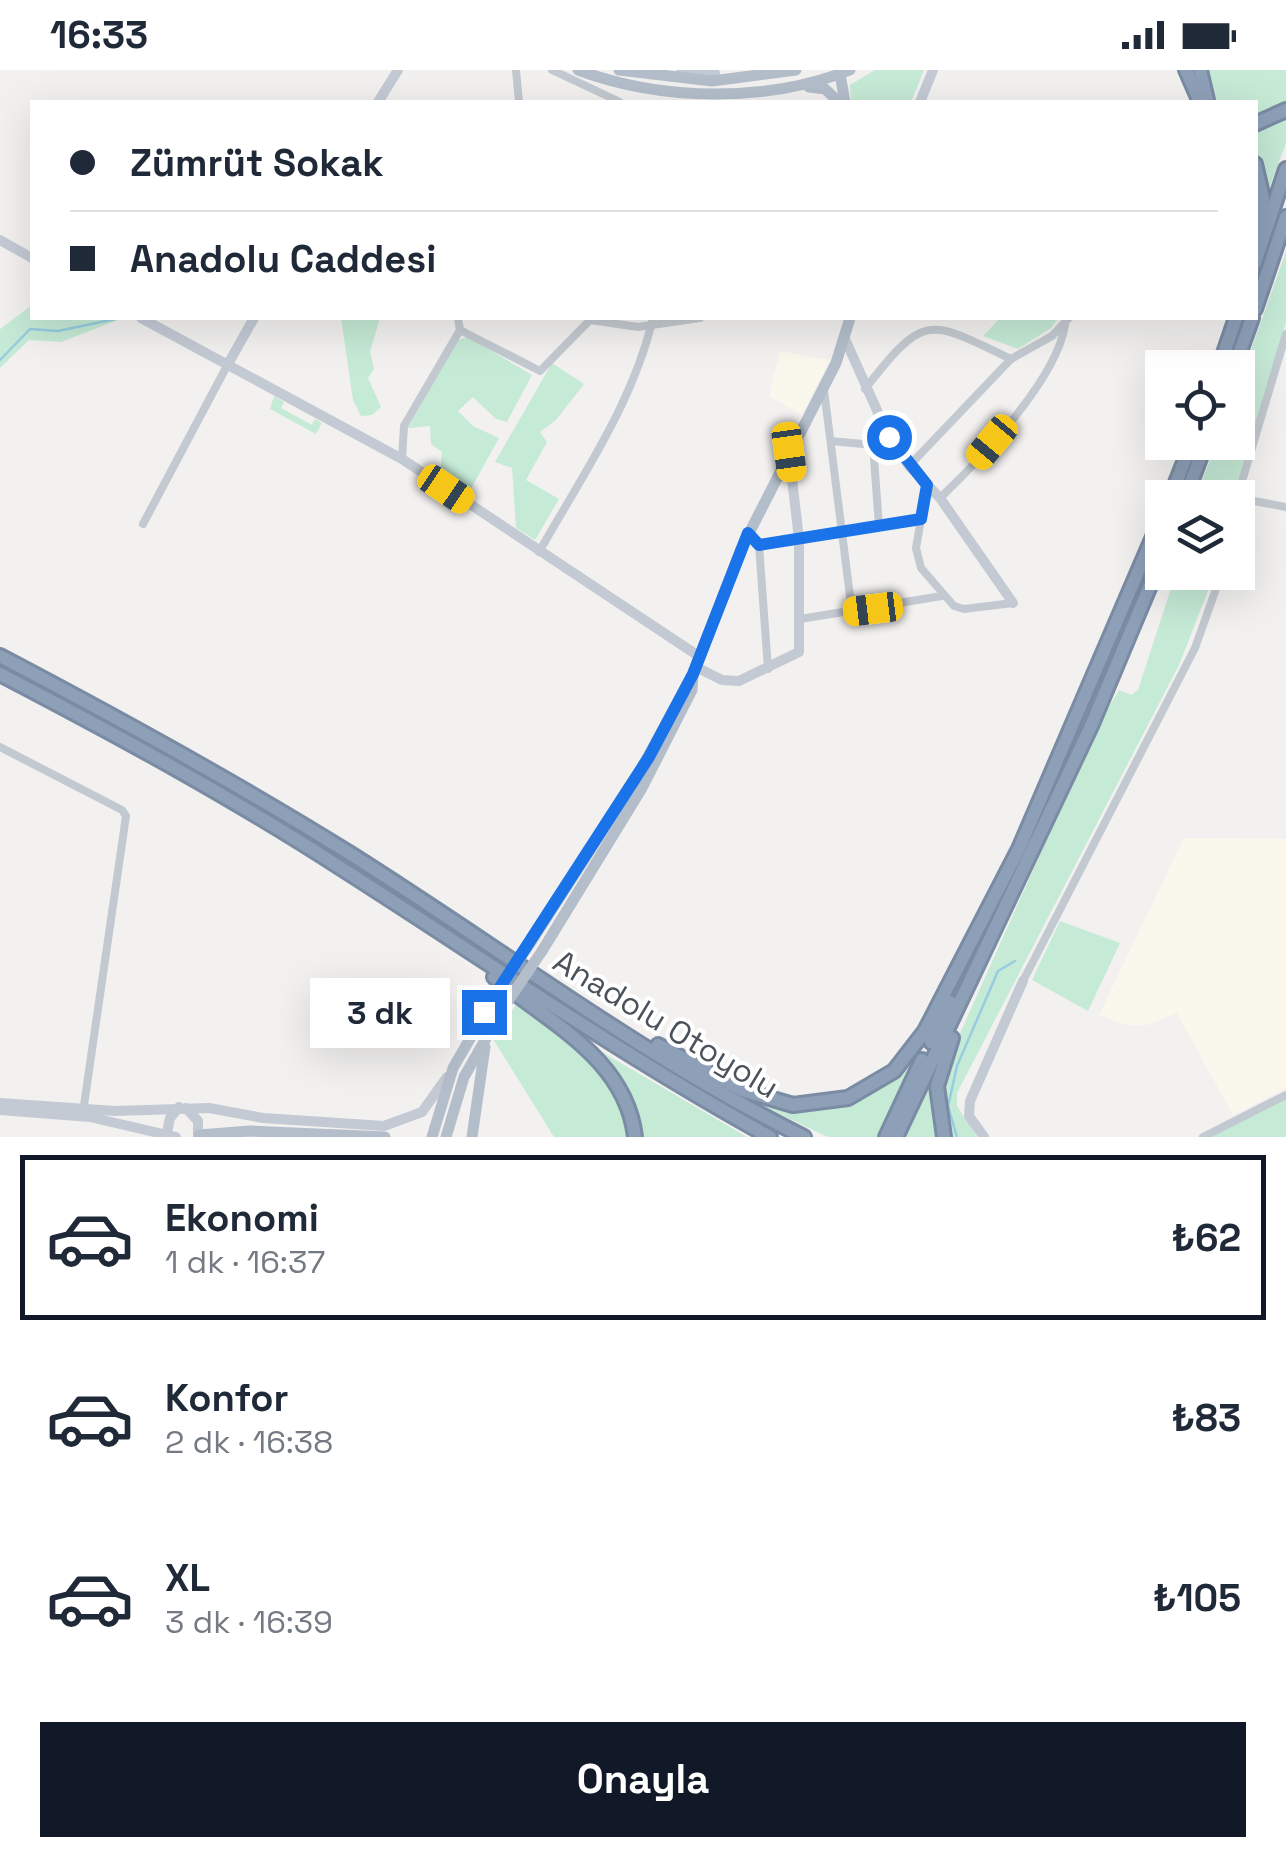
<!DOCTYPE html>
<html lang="tr">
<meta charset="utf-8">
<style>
:root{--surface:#fff;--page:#f2f2f3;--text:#1f2937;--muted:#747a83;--line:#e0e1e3;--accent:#111827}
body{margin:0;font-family:"Space Grotesk",sans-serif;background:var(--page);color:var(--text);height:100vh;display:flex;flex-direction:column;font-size:38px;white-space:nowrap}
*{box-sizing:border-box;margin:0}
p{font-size:32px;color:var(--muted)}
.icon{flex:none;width:55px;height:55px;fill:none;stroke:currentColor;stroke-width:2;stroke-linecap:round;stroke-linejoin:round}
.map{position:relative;height:1067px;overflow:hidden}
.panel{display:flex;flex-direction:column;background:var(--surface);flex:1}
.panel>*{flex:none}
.hud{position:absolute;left:30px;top:30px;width:1228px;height:220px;border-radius:0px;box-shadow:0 10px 40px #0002;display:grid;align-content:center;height:220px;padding:0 40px;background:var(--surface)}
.controls{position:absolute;left:1145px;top:280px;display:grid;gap:20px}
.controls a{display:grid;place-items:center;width:110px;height:110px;border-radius:0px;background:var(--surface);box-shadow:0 10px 40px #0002;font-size:50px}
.end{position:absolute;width:45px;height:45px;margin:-22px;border:12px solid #1a73e8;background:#fff;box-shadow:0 0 0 5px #fff}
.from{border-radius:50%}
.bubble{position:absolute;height:70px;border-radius:0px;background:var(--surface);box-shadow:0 10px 40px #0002;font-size:32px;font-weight:600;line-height:70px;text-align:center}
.car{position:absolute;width:30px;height:60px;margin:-30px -15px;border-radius:12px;box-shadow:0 0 8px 2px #0007;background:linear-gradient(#f5c518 24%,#345 0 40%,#f5c518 0 76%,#345 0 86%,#f5c518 0)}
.hud b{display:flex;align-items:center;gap:35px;height:95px;font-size:38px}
.hud b+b{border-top:2px solid var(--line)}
.hud i{width:25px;height:25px;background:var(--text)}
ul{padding:18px 0 0;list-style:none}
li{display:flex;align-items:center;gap:30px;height:165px;margin:0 20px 15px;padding:0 20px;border:5px solid transparent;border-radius:0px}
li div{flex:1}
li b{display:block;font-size:38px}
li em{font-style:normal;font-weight:600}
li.current{border-color:var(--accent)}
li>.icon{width:90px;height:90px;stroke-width:1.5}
.action{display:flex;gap:20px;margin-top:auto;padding:20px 40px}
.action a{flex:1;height:115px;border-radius:0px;background:var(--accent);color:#fff;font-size:40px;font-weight:600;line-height:115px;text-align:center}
.status{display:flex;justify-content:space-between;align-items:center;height:70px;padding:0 50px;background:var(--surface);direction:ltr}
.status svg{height:28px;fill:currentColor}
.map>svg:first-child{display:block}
.commercial{fill:#faf7ed}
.green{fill:#c5ead6}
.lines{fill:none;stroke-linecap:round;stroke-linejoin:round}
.stream{stroke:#97cce1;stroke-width:2.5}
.highway-casing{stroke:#7a8ba4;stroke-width:18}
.street{stroke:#c3c9d0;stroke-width:8}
.secondary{stroke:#c3cad4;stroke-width:10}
.primary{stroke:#b4becb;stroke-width:11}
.highway{stroke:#8ea0b8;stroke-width:12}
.primary-bridge{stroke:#b4becb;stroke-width:11}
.route{stroke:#1a73e8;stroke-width:12}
.labels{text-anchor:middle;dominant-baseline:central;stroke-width:8;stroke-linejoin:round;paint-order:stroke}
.street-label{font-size:32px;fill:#4a525b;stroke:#fff}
</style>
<div class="status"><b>16:33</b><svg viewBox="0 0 49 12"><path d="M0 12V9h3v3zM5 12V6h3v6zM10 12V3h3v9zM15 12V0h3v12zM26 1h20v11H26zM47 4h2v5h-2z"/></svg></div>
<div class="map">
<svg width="1286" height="1067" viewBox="0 0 1286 1067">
<rect width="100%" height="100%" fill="#f2f1f0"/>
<g class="commercial">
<path d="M 780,281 L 830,290 L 802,344 L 769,326 Z"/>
<path d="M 1184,768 L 1286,769 L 1286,1018 L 1233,1045 L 1177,943 L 1147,955 L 1127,955 L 1099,945 Z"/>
</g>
<g class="green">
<path d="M 875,0 L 924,0 L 911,32 L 851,32 L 850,15 Z"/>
<path d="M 1205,0 L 1286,0 L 1286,34 L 1255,50 L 1255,32 L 1215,32 Z"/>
<path d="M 1286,45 L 1286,73 L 1268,121 L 1255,83 L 1255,57 Z"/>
<path d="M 1286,182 L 1286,253 L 1233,427 L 1195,428 L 1217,373 L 1238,372 L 1238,316 Z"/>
<path d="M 32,235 L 32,248 L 123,248 L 61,272 L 29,270 L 0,298 L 0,259 Z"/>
<path d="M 341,248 L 380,248 L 370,282 L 374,299 L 368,308 L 381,337 L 372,345 L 361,346 L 353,330 Z"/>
<path d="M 1000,248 L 1058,248 L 1051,258 L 1018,279 L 983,266 Z"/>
<path d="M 468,267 L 532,305 L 507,352 L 496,349 L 473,327 L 458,341 L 473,356 L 499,368 L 468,424 L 440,409 L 442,382 L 431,374 L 430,356 L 408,358 L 458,270 Z"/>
<path d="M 552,293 L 584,314 L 556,350 L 540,362 L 547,372 L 526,410 L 559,429 L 535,470 L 516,458 L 512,398 L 495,392 Z"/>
<path d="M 274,326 L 284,332 L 281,338 L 312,355 L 315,349 L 322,353 L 316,364 L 270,339 Z"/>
<path d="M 1176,503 L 1215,503 L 1179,595 L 957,1023 L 957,1036 L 977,1067 L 950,1067 L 943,1025 L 948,990 L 1098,655 L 1119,620 L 1131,625 L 1138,620 Z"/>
<path d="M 1060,851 L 1120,873 L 1088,941 L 1032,910 Z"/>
<path d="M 519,930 C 570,967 613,1006 631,1067 L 554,1067 L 493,969 Z"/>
<path d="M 936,952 L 880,1067 L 828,1067 L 758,1034 C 774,1034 794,1041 812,1040 C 873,1039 902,996 936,952 Z"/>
<path d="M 602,982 L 747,1067 L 640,1067 Z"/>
<path d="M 938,990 L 933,1027 L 940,1067 L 901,1067 Z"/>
<path d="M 1286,1029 L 1286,1067 L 1209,1067 Z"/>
</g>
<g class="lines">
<g class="stream">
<path d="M 0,290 L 30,259 L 58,261 L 120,248"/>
<path d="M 957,1067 L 948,1036 L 957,996 L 998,901 L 1015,891"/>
</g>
<defs>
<g id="highway">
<path d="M 1186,0 L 1200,32"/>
<path d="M 1200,0 L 1207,30"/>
<path d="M 1255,54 L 1286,40"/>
<path d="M 1255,94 L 1263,128 L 1257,165"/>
<path d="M 1255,193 L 1286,99"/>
<path d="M 1255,239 L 1286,147"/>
<path d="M 1219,298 L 1236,248"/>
<path d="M 1234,298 L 1252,248"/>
<path d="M 1170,428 L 1192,372"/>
<path d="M 1185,428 L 1206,372"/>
<path d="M 0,586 C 118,648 235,712 349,783 C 500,878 643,987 804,1067"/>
<path d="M 0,604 C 117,665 233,728 344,800 C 485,890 623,986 770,1067"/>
<path d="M 494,907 C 548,952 626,988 635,1067"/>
<path d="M 931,972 L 950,932"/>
<path d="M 658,975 L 742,1020 L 793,1035 L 848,1028 L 894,1001 L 925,961 L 1019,779 L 1162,446"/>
<path d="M 886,1067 L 922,990"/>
<path d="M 896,1067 L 1091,656 L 1162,487"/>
<path d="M 944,1067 L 937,1016 L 952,968"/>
</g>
</defs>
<use href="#highway" class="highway-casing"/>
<g class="street">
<path d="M 516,0 L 519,32"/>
<path d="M 552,0 L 620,32"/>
<path d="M 458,248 L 460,260 L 540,301 L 590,250 L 638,257 L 700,248"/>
<path d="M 865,319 C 925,242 928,249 1011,289"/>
<path d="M 824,320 L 852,542"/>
<path d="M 877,343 L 873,375 L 879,456"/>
<path d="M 831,371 L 873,375"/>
<path d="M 402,389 L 404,356 L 460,260"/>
<path d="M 909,396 L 1011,289 L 1052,266 L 1069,248"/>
<path d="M 927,415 L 916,478 L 921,498 L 954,536 L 964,539 L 1013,533"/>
<path d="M 940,428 C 979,391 1057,309 1065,255"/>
<path d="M 1237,428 L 1286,264"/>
<path d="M 1238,428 L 1286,437"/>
<path d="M 143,454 L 228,294"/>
<path d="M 748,463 L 759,475 L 921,449"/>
<path d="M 759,475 L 768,599"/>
<path d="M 539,482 C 582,406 633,333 653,248"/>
<path d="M 800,549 L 942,526"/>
<path d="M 0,677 L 122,740 L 126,746 L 83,1042"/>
<path d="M 1023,911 L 1195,578 L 1222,502"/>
<path d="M 1203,1067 L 1286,1025"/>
</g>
<g class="secondary">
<path d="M 681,2 L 715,3"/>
<path d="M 378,32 L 398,0"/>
<path d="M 920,32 L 933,0"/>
<path d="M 0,170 L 32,188"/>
<path d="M 141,248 L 402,389 L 700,587"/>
<path d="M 845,269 L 889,367 L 909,396 L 940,428 L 1013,533"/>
<path d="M 228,294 L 254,248"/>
<path d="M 696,597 L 722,610 L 739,611 L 799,582 L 799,469 L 789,383"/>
<path d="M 0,1033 L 115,1041 L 209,1038 L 263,1048 L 384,1056 L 422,1042 L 447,1007"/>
<path d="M 186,1038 L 198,1051 L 198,1067"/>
<path d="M 0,1040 L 90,1047 L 176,1067"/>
<path d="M 166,1067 L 170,1048 L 179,1037"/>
<path d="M 984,1067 L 969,1046 L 970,1031 L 1023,911"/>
</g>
<g class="primary">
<path d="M 578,0 C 662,31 767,33 850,0"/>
<path d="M 619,0 L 712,11 L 796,0"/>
<path d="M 840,4 L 845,32"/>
<path d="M 809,17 L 825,19 L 839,32"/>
<path d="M 529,875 L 634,712 L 693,604 L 741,479 L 836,293 L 850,248"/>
<path d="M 542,881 L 642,718 L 692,620 L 693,604"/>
<path d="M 199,1065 L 250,1061 L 385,1067"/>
<path d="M 432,1067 L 453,998 L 496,924"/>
<path d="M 446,1067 L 464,1007 L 504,937"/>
<path d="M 472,1067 L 485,977"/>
</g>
<use href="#highway" class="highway"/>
<g class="primary-bridge">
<path d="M 496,924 L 529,875"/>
<path d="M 504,937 L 542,881"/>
</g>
</g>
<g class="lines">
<path class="route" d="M 484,942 L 649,687 L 693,604 L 748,463 L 759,475 L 921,449 L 927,415 L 889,367"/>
</g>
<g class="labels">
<g class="street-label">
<text transform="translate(666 954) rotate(31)">Anadolu Otoyolu</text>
</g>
</g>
</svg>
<div class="controls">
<a><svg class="icon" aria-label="locate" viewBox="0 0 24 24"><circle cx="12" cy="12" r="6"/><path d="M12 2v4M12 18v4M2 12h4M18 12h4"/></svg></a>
<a><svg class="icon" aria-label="layers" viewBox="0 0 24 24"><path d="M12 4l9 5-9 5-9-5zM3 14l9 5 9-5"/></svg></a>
</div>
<i class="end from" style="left:889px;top:367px"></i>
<i class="end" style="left:484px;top:942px"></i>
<div class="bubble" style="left:310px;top:908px;width:140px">3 dk</div>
<i class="car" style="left:992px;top:372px;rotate:220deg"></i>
<i class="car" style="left:789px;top:382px;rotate:172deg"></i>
<i class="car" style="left:446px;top:419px;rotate:124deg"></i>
<i class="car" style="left:873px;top:539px;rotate:263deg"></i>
<div class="hud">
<b><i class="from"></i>Zümrüt Sokak</b>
<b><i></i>Anadolu Caddesi</b>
</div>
</div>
<section class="panel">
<ul>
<li class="current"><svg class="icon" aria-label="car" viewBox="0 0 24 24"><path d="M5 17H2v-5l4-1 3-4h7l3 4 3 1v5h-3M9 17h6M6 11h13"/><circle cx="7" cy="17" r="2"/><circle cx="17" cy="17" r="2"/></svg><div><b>Ekonomi</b><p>1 dk · 16:37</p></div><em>₺62</em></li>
<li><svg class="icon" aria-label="car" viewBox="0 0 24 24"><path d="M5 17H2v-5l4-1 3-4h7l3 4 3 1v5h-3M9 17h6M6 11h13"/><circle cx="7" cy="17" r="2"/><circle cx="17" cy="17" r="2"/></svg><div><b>Konfor</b><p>2 dk · 16:38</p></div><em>₺83</em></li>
<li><svg class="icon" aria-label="car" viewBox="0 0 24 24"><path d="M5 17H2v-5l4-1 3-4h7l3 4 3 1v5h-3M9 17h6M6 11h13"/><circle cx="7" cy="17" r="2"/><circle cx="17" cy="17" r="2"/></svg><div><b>XL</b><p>3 dk · 16:39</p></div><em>₺105</em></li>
</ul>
<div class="action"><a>Onayla</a></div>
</section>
